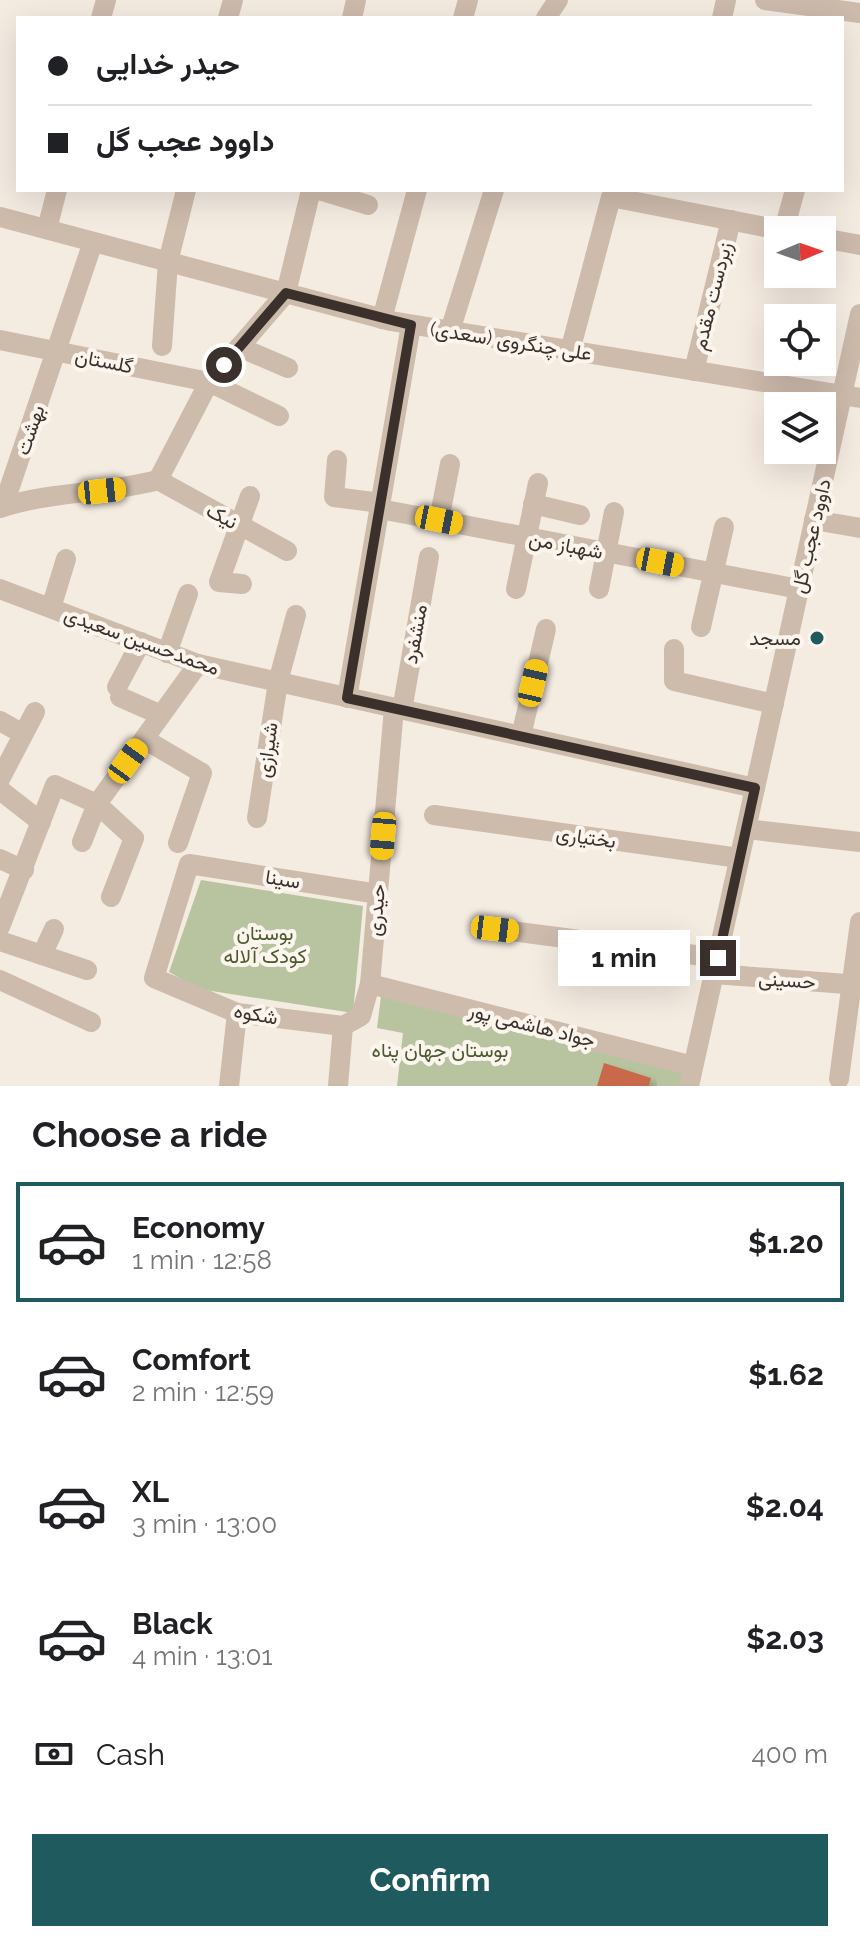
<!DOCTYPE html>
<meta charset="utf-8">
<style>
:root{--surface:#fff;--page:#f2f2f2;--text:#202124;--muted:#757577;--line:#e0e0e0;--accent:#1f5a5e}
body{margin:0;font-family:Raleway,Vazirmatn,sans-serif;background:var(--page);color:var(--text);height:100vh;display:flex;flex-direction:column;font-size:30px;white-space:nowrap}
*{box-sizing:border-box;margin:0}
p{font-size:26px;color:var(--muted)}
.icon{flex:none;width:44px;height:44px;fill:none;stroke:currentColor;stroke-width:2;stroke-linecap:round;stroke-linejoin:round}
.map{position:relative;height:1086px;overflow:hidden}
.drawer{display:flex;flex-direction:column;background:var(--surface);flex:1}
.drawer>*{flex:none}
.top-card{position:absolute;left:16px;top:16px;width:828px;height:176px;border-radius:0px;box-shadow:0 8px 32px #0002;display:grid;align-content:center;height:176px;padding:0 32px;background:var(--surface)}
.needle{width:52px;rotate:88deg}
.buttons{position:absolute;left:764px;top:216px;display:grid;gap:16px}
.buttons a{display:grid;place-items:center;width:72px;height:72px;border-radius:0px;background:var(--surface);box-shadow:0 8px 32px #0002;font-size:40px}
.end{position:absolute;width:36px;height:36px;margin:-18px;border:10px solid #3b302b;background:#fff;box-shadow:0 0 0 4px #fff}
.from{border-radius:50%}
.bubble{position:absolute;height:56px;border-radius:0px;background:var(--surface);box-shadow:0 8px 32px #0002;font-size:26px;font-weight:700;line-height:56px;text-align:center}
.car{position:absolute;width:24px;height:48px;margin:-24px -12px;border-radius:10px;box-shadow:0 0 6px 2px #0007;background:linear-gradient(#f5c518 24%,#345 0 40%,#f5c518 0 76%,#345 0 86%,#f5c518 0)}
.top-card b{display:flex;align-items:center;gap:28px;height:76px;font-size:30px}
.top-card b+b{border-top:2px solid var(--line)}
.top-card i{width:20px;height:20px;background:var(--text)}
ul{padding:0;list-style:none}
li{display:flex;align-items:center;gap:24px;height:120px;margin:0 16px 12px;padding:0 16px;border:4px solid transparent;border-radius:0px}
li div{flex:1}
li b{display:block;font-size:30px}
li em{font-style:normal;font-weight:700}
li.selected{border-color:var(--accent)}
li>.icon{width:72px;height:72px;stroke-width:1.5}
h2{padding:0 32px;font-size:36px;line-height:96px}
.pay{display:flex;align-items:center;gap:20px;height:88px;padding:0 32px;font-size:30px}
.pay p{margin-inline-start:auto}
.primary-button{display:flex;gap:16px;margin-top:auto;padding:16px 32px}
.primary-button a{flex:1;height:92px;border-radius:0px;background:var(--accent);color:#fff;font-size:32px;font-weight:700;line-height:92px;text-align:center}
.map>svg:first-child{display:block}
.green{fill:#b8c4a0}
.building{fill:#c8694b;filter:url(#shadow)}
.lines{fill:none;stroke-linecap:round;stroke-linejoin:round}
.street{stroke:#cdbbac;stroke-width:20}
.route{stroke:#3b302b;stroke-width:10}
.poi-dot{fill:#1f5a5e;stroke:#fbf5ee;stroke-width:3}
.labels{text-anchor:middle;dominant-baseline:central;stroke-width:8;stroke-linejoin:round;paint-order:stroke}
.street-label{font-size:20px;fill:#3b302b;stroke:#fbf5ee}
.poi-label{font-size:20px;fill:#3b302b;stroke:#fbf5ee;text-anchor:end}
.park-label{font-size:20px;fill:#4a5a2e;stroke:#fbf5ee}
</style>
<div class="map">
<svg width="860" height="1086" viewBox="0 0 860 1086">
<defs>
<filter id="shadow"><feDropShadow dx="7" dy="7" stdDeviation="4" flood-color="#0004"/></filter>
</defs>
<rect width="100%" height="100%" fill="#f4ebe1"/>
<g class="green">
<path d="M 201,880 L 363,906 L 353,1013 L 199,989 L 169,972 Z"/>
<path d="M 381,996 L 683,1072 L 680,1086 L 397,1086 L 403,1033 L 377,1028 Z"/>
</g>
<path class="building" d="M 604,1063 L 651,1078 L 649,1086 L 597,1086 Z"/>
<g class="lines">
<g class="street">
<path d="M 765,0 L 860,13"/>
<path d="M 101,18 L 106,0"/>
<path d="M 228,18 L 233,0"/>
<path d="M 352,18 L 356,0"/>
<path d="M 463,18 L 468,0"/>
<path d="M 546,18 L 558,0"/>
<path d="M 722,18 L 726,0"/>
<path d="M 319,190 L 368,205"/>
<path d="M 0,217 L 391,321 L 860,398"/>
<path d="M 47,229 L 57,190"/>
<path d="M 784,230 L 795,190"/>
<path d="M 822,238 L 860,245"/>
<path d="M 382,319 L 417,190"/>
<path d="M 450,331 L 494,190"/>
<path d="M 0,340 L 209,382 L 279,416"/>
<path d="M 162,346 L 168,262 L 186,190"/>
<path d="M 239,347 L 288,368"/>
<path d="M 570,351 L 611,197 L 781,230"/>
<path d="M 694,371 L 731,220"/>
<path d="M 337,460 L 334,497 L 381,503"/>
<path d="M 158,480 L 209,382 L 286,293 L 311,190"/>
<path d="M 158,480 L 287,551"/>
<path d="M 533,504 L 580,515"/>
<path d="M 3,507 L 93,242"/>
<path d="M 0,508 C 51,491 106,494 158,480"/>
<path d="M 380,509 L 799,589"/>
<path d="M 439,520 L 450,464"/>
<path d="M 814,520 L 860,528"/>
<path d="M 242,584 L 219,582 L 250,496"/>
<path d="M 0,589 L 198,664 L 755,788"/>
<path d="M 516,589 L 538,483"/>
<path d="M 599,589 L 614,512"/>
<path d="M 51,608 L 66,559"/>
<path d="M 701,627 L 724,527"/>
<path d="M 674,649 L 674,681 L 774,704"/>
<path d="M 167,653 L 188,594"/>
<path d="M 117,687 L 141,642"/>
<path d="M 120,697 L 161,715"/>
<path d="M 347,698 L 411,325"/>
<path d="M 402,710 L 429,557"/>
<path d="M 0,721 L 23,734"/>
<path d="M 521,736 L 546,629"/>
<path d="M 144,739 L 202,773 L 178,843"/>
<path d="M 0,779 L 35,712"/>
<path d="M 0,790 L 41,822"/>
<path d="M 434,815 L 739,858"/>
<path d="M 257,818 L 278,682 L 296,615"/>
<path d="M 746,829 L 860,842"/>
<path d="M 82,842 L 97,804 L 198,664"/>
<path d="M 0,859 L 24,870"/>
<path d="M 378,894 L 189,864 L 154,978 L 237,1013 L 343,1026 L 361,1016 L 370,984 L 394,708"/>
<path d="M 0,927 L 55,785 L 97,804 L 134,838 L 111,897"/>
<path d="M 495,929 L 718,958"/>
<path d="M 0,941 L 87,970"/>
<path d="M 42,955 L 54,929"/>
<path d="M 714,974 L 860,985"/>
<path d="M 0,980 L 91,1022"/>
<path d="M 370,984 L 693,1066"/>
<path d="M 839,1079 L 860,922"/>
<path d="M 229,1086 L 237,1013"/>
<path d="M 338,1086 L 343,1026"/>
<path d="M 689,1086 L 860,314"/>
</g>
</g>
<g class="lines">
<path class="route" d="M 224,365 L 286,293 L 411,325 L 347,698 L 755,788 L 718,958"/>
</g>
<circle class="poi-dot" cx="817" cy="638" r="8"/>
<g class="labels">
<g class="street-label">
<text transform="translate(712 296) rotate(-76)">زبردست مقدم</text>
<text transform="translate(511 341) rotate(9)">علی چنگروی (سعدی)</text>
<text transform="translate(104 361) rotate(11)">گلستان</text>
<text transform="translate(30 430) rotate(-71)">بهشت</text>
<text transform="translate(222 516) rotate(28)">نیک</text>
<text transform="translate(811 536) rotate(-77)">داوود عجب گل</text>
<text transform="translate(566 545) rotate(11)">شهباز من</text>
<text transform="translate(415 634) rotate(-80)">منشفرد</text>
<text transform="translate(142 641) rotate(20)">محمدحسین سعیدی</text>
<text transform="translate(267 750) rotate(-82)">شیرازی</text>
<text transform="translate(586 837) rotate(8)">بختیاری</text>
<text transform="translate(283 879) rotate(9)">سینا</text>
<text transform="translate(376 910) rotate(-85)">حیدری</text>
<text transform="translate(787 980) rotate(4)">حسینی</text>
<text transform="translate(256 1014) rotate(10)">شکوه</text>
<text transform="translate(532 1025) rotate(14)">جواد هاشمی پور</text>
</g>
<g class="poi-label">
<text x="801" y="638">مسجد</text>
</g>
<g class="park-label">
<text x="265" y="933">بوستان<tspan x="265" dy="23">کودک آلاله</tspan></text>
<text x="440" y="1050">بوستان جهان پناه</text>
</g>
</g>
</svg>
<div class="buttons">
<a><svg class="needle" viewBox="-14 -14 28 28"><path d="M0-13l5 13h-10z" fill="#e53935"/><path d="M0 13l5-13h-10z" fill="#757577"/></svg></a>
<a><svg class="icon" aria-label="locate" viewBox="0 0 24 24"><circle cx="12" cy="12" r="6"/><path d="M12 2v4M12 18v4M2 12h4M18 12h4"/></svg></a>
<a><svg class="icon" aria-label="layers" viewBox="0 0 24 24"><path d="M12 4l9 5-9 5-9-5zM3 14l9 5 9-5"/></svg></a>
</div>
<i class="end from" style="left:224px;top:365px"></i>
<i class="end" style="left:718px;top:958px"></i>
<div class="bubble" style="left:558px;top:930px;width:132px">1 min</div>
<i class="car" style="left:102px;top:491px;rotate:84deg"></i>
<i class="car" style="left:439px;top:520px;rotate:101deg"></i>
<i class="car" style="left:660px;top:562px;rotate:101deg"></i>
<i class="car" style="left:533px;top:683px;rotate:13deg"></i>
<i class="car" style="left:128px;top:761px;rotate:36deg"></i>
<i class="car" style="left:383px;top:836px;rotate:185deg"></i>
<i class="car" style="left:495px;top:929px;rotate:97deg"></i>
<div class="top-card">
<b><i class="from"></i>حیدر خدایی</b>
<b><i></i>داوود عجب گل</b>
</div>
</div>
<section class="drawer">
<h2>Choose a ride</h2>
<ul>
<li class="selected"><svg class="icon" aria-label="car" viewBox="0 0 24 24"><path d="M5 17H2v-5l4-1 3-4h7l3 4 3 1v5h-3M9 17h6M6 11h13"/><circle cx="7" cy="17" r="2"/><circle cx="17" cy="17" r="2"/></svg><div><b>Economy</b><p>1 min · 12:58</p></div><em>$1.20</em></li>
<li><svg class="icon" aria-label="car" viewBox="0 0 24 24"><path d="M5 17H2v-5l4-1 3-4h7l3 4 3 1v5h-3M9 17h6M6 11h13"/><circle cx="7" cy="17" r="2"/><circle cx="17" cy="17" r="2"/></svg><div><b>Comfort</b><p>2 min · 12:59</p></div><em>$1.62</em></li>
<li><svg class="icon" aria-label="car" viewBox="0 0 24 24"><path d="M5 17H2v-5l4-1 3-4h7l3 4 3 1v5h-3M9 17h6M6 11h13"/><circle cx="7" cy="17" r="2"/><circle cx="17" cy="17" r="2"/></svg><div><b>XL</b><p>3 min · 13:00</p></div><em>$2.04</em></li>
<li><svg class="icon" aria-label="car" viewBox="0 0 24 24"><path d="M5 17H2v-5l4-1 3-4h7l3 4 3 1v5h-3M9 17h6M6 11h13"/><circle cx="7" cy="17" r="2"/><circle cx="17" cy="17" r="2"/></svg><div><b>Black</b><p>4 min · 13:01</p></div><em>$2.03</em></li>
</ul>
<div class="pay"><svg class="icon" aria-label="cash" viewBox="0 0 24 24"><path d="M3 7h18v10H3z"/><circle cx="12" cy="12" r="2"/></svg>Cash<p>400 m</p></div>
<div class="primary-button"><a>Confirm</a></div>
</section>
